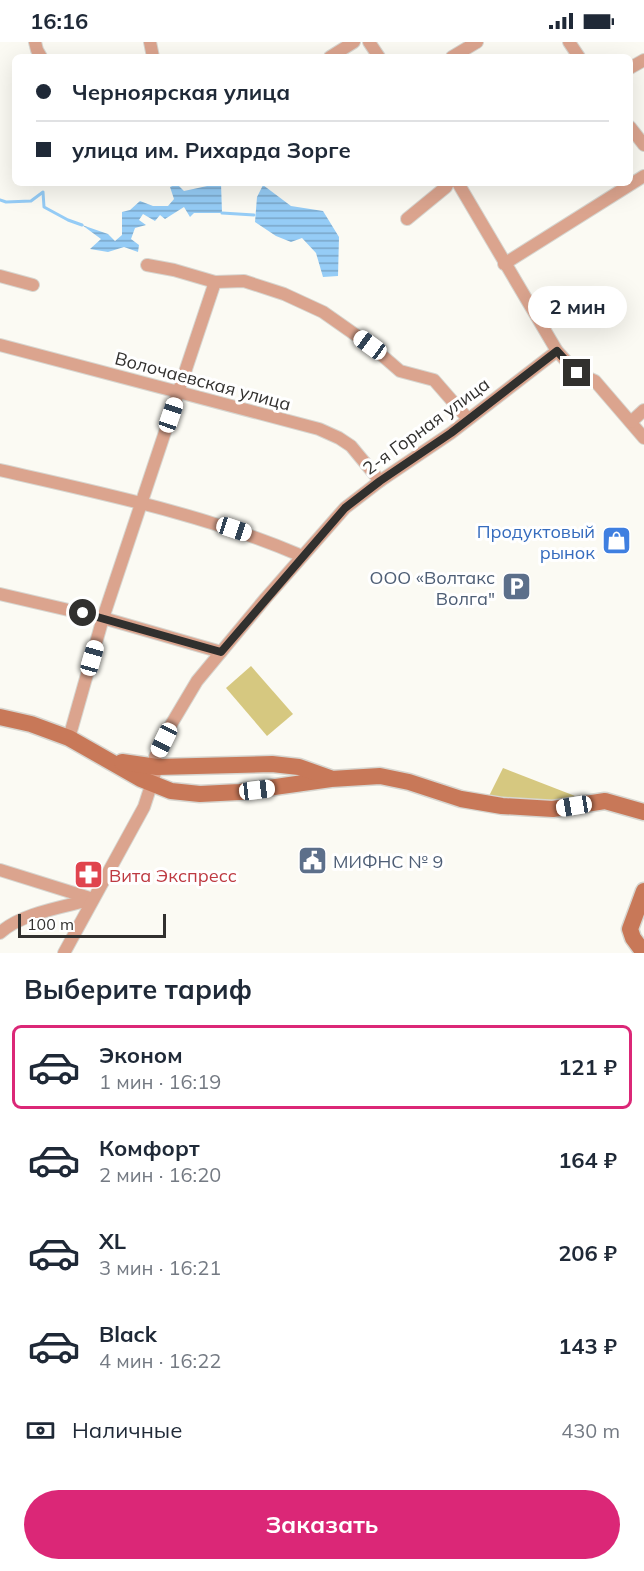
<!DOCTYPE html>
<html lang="ru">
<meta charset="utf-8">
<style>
:root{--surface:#fff;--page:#f6f6f7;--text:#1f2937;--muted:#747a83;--line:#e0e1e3;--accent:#db2777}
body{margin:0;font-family:Mulish,sans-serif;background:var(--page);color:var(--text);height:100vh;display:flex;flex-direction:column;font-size:22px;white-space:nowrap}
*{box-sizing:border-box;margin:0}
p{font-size:20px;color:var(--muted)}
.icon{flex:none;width:33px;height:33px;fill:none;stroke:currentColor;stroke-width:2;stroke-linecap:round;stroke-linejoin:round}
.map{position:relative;height:911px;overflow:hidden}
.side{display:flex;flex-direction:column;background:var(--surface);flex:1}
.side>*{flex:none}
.banner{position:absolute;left:12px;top:12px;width:621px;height:132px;border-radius:9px;box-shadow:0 6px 24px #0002;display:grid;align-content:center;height:132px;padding:0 24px;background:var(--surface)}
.scale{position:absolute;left:18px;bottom:15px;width:148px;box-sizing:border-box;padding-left:6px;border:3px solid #31302e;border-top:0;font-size:16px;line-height:21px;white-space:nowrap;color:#31302e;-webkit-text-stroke:4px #fff;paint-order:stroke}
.end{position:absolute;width:27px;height:27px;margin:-14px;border:8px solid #31302e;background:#fff;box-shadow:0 0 0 3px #fff}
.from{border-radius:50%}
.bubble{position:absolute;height:42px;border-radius:21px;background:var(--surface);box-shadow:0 6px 24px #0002;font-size:20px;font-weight:700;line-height:42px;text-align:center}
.car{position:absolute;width:18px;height:36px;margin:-18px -9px;border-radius:8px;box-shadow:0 0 4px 2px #0007;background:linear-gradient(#fff 24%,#345 0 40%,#fff 0 76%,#345 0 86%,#fff 0)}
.banner b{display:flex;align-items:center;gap:21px;height:57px;font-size:22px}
.banner b+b{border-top:2px solid var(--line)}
.banner i{width:15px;height:15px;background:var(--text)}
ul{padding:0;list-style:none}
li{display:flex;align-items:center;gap:18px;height:84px;margin:0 12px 9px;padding:0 12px;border:3px solid transparent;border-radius:9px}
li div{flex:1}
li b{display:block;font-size:22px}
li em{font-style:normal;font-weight:700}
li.selected{border-color:var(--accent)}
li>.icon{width:54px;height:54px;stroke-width:1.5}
h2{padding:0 24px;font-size:27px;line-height:72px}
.pay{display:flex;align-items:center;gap:15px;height:66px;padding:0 24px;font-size:22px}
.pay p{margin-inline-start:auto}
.primary-button{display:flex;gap:12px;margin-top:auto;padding:12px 24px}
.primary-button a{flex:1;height:69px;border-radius:36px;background:var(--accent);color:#fff;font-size:24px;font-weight:700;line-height:69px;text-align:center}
.status{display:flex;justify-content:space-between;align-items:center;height:42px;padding:0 30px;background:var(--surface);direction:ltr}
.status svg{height:16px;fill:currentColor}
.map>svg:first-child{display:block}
.green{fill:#d6c880}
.water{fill:url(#water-rules)}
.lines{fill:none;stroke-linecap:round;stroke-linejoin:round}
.stream{stroke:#95ccf6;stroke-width:3}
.street-casing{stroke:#d7d6d0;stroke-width:14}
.secondary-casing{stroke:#d7d6d0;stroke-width:19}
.street{stroke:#dba48e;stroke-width:12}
.secondary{stroke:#c87858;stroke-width:16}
.route{stroke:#31302e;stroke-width:8}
.labels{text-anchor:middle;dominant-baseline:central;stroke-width:6;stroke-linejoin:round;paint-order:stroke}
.street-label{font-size:18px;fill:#31302e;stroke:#fff}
.shop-label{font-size:18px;fill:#366cbe;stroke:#fff;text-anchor:end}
.service-label{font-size:18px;fill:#4e5e75;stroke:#fff;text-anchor:end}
.health-label{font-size:18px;fill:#be3a42;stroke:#fff;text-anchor:start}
</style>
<div class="status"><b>16:16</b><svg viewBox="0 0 49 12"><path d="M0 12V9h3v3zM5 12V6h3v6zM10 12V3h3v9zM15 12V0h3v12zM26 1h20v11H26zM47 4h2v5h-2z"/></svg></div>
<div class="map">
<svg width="644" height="911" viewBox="0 0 644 911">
<defs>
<pattern id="water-rules" width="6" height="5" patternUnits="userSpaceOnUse" patternTransform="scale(1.5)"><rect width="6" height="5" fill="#95ccf6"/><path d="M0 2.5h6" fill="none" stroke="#7aa6c8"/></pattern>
</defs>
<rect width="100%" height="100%" fill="#fbfaf3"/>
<g class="green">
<path d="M 251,624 L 293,672 L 267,694 L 226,646 Z"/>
<path d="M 503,726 L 588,759 L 486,760 Z"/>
</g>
<g class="water">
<path d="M 221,141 L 222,171 L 194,171 L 190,175 L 184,165 L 165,177 L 160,173 L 155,179 L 143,172 L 139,178 L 146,183 L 135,186 L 131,197 L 139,203 L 138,210 L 124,205 L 108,210 L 90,207 L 101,197 L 82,183 L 108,192 L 115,199 L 122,193 L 122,170 L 130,168 L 140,159 L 153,164 L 168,164 L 174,157 L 170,145 L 177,142 L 184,149 Z"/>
<path d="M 263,143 L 291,164 L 323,169 L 339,195 L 338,234 L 323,235 L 316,211 L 302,196 L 291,200 L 276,194 L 255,180 L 257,155 Z"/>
</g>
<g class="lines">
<g class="stream">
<path d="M 0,158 L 6,160 L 31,159 L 43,150 L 44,165 L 68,178 L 82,183"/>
<path d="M 222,171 L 254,173"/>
</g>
<defs>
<g id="street">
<path d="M 35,0 L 37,8 L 41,15"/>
<path d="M 150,0 L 153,15"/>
<path d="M 369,0 L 379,15"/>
<path d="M 569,0 L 579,15"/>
<path d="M 330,15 L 354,0"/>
<path d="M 452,15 L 477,0"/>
<path d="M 630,26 L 644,18"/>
<path d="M 630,85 L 644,103"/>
<path d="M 458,141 L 557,309 L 577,331 L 595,339 L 644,396"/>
<path d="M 407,177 L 446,145 L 448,141"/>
<path d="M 504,222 L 644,134"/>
<path d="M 147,223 L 174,228 L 215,240 L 244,239 L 284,252 L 323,270 L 370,303 L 400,329 L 434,338 L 468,377"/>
<path d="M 0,234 L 33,243"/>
<path d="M 0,303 L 319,387 L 339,396 L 351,404 L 380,439"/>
<path d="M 631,380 L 644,368"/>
<path d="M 0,428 C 104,452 204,472 302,514"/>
<path d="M 0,552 L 103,576 L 221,610"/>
<path d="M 69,696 L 103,576 L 215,240"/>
<path d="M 0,828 L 93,857"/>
<path d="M 0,891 C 21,871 64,865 93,857"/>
<path d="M 64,911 L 144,765 L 157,725 L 155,715 L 172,681 L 197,639 L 265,557 L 345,466 L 380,439 L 451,391 L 557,309"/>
</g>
<g id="secondary">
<path d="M 0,675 L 31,682 L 69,696 L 141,737 L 171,749 L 200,752 L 240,750 L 331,737 L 380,734 L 409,740 L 461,757 L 502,764 L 553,767 L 605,759 L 644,770"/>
<path d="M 122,720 L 157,725 L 272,722 L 299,725 L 330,736"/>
<path d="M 644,911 L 633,896 L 630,887 L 644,849"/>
</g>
</defs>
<use href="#street" class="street-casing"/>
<use href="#secondary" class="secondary-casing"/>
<use href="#street" class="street"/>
<use href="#secondary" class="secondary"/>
</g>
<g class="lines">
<path class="route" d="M 83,571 L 221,610 L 345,466 L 380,439 L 451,391 L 557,309 L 577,331"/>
</g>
<defs>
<symbol id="shop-square" viewBox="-11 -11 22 22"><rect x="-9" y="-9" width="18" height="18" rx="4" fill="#3f7fe0" stroke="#fff"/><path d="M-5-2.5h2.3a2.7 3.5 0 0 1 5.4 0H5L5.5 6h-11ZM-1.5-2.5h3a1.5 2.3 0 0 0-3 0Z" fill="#fff"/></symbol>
<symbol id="parking-square" viewBox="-11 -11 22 22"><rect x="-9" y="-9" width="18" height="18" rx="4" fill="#5c6f8a" stroke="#fff"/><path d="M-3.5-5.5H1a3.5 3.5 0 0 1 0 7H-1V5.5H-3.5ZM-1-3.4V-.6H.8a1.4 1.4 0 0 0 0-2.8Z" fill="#fff"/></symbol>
<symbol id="civic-square" viewBox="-11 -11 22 22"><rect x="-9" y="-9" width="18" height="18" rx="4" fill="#5c6f8a" stroke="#fff"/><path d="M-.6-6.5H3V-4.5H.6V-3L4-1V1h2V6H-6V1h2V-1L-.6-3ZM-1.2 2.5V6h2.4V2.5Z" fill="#fff"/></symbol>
<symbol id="pharmacy-square" viewBox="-11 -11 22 22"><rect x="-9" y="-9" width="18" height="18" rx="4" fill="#e0444e" stroke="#fff"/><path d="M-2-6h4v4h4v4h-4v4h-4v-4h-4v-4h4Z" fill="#fff"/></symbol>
</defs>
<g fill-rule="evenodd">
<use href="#shop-square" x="600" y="482" width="33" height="33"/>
<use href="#parking-square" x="500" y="528" width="33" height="33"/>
<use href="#civic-square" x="296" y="802" width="33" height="33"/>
<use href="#pharmacy-square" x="72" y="816" width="33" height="33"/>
</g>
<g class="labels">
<g class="street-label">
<text transform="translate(203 339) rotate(15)">Волочаевская улица</text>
<text transform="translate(426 384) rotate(-36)">2-я Горная улица</text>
</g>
<g class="shop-label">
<text x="595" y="489">Продуктовый<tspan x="595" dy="21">рынок</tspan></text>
</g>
<g class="service-label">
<text x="495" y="535">ООО «Волтакс<tspan x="495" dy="21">Волга"</tspan></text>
<text x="333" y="819" text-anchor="start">МИФНС № 9</text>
</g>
<g class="health-label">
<text x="109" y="833">Вита Экспресс</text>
</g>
</g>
</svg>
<div class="scale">100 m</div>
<i class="end from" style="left:83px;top:571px"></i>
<i class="end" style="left:577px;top:331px"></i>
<div class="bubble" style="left:528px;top:244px;width:99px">2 мин</div>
<i class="car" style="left:370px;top:303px;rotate:306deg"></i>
<i class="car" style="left:171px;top:373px;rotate:19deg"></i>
<i class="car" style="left:234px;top:487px;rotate:108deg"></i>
<i class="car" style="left:92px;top:616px;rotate:16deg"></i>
<i class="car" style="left:164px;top:698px;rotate:206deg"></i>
<i class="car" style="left:257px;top:748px;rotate:83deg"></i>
<i class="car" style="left:574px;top:764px;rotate:261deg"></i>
<div class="banner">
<b><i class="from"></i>Черноярская улица</b>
<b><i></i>улица им. Рихарда Зорге</b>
</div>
</div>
<section class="side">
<h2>Выберите тариф</h2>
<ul>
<li class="selected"><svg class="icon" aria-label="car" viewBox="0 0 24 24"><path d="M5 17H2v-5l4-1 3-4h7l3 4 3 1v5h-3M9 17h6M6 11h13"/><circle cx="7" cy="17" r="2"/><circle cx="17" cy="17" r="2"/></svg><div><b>Эконом</b><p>1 мин · 16:19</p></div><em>121 ₽</em></li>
<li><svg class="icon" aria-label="car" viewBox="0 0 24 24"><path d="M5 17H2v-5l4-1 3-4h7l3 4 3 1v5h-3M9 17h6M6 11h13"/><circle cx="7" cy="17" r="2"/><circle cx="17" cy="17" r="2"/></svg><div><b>Комфорт</b><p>2 мин · 16:20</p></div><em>164 ₽</em></li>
<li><svg class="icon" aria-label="car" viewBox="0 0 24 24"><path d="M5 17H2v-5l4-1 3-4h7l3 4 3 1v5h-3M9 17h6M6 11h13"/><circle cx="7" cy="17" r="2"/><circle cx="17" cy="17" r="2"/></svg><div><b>XL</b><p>3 мин · 16:21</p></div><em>206 ₽</em></li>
<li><svg class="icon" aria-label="car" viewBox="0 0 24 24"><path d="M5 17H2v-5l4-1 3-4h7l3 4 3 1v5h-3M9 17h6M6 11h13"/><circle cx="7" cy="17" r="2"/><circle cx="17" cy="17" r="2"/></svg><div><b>Black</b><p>4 мин · 16:22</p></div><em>143 ₽</em></li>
</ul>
<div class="pay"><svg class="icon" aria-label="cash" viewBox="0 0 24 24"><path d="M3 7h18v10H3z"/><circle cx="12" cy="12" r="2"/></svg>Наличные<p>430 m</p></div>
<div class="primary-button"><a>Заказать</a></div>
</section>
